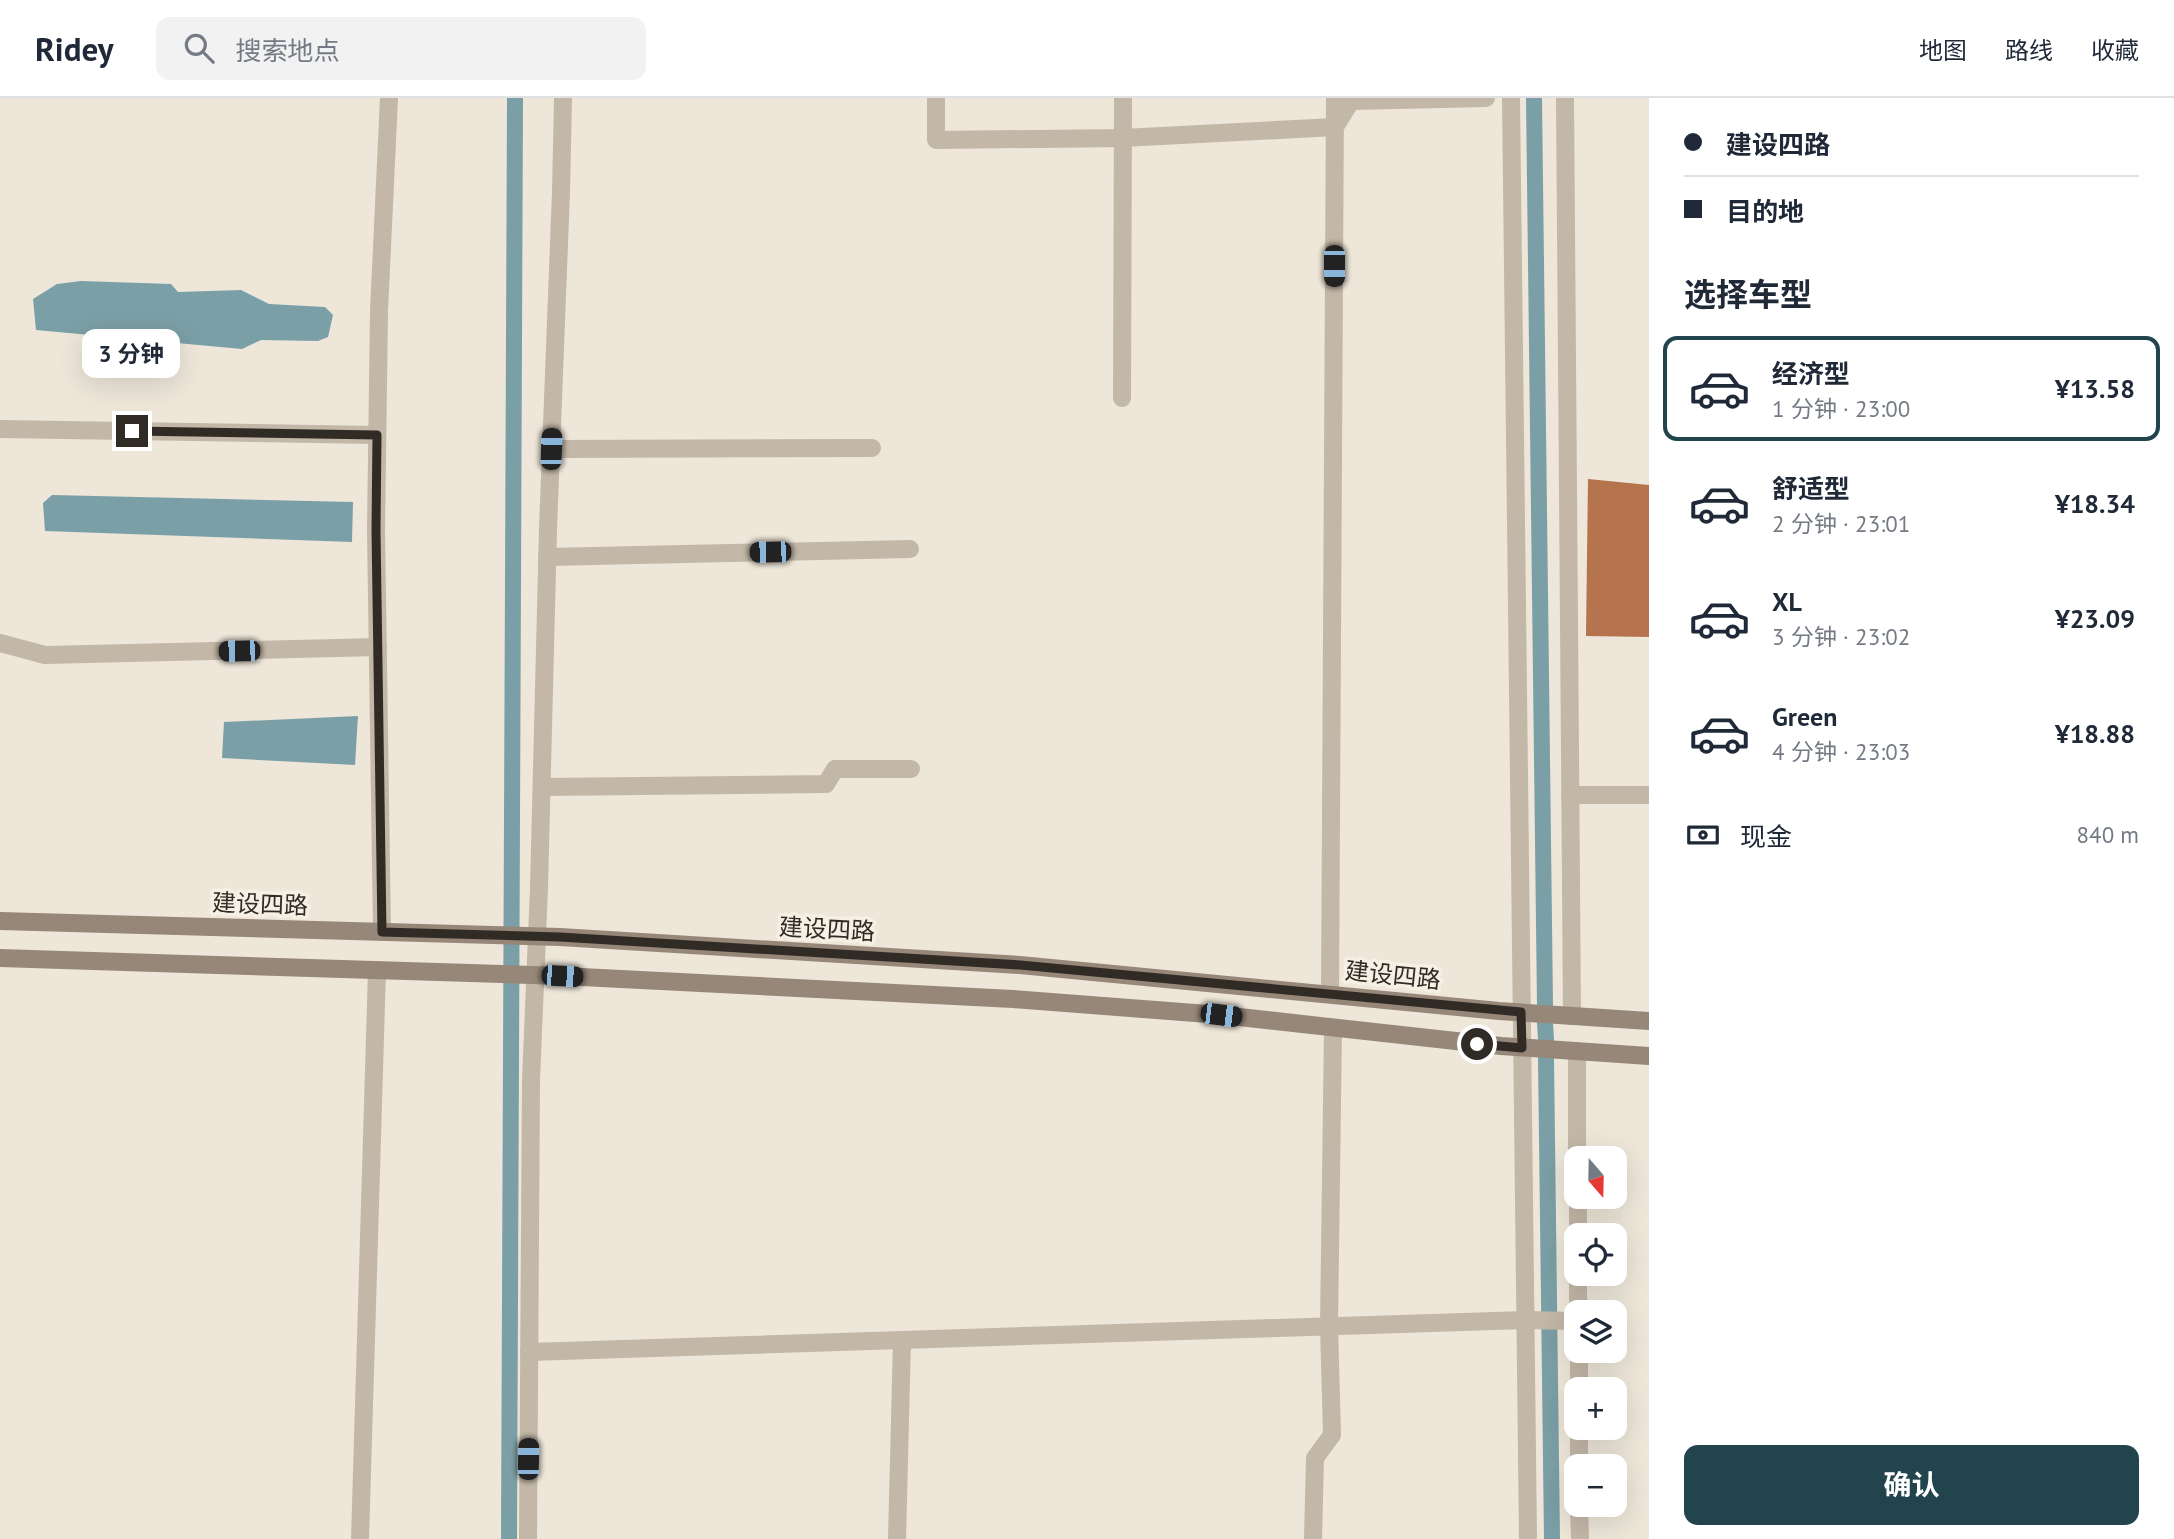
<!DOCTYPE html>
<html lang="zh">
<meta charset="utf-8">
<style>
:root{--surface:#fff;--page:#f2f2f3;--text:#1f2937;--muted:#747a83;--line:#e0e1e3;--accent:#21444d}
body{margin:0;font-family:"PT Sans","Noto Sans SC",sans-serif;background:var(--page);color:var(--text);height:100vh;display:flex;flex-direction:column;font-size:26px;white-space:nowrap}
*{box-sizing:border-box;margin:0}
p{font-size:23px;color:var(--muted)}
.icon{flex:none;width:38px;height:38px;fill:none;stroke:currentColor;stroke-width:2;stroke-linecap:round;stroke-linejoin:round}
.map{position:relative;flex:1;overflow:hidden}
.side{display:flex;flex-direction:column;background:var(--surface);width:525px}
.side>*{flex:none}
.banner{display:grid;align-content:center;height:154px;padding:0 35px;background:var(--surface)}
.needle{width:46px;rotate:160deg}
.fabs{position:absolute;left:1564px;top:1048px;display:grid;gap:14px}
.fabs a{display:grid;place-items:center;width:63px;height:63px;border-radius:14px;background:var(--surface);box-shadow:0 7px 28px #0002;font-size:35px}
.end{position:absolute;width:32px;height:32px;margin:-16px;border:9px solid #312b26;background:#fff;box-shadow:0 0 0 4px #fff}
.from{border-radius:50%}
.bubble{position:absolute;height:49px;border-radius:14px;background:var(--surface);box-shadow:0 7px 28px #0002;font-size:23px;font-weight:700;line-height:49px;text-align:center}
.car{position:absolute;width:21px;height:42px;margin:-21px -10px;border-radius:9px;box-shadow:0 0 5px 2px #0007;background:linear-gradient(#222 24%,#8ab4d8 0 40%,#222 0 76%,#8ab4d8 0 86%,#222 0)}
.banner b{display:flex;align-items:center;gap:24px;height:66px;font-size:26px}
.banner b+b{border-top:2px solid var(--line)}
.banner i{width:18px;height:18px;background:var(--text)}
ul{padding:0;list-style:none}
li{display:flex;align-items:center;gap:21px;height:105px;margin:0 14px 10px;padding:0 21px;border:4px solid transparent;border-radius:14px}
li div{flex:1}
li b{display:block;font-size:26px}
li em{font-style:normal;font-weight:700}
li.active{border-color:var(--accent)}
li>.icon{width:63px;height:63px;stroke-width:1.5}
h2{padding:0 35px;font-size:32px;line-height:84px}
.pay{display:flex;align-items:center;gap:18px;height:77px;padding:0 35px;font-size:26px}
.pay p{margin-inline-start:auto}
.action{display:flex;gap:14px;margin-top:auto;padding:14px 35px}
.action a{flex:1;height:80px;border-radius:14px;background:var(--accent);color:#fff;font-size:28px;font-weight:700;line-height:80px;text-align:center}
header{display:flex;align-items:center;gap:42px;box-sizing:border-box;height:98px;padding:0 35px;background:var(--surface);border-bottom:2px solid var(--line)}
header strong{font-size:33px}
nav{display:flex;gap:38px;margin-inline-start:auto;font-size:24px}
.search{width:490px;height:63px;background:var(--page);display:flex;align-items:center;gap:18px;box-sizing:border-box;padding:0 24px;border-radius:14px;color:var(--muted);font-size:26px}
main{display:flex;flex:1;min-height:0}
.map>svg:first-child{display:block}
.water{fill:#7b9fa6}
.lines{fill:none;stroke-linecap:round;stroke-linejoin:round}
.canal{stroke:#7b9fa6;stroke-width:16}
.building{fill:#b6744e}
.street{stroke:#c3b7a7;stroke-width:18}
.secondary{stroke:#968778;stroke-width:18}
.route{stroke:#312b26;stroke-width:9}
.labels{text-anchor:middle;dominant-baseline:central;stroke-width:7;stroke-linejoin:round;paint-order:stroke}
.street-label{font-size:24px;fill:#312b26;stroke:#f6f0e4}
</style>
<header>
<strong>Ridey</strong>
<div class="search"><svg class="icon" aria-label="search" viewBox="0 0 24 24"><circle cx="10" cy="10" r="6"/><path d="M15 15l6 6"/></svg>搜索地点</div>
<nav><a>地图</a><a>路线</a><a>收藏</a></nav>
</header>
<main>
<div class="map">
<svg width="1649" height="1441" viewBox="0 0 1649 1441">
<rect width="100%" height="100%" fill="#ede6d9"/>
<g class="water">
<path d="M 81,183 L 171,186 L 178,194 L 241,192 L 269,206 L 325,209 L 333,217 L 328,239 L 318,243 L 261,242 L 242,251 L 36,232 L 33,201 L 57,186 Z"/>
<path d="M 52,397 L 353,404 L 352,444 L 45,433 L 43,405 Z"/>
<path d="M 358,618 L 355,667 L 222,660 L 224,624 Z"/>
</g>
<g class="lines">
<g class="canal">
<path d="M 1534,0 L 1545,907"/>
<path d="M 1545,925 L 1546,942"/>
<path d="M 1546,961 L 1552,1441"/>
<path d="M 509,1441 L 515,0"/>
</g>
</g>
<path class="building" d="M 1588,381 L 1649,387 L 1649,539 L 1586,538 Z"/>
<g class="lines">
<g class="street">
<path d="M 936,0 L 936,42 L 1123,40 L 1335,29 L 1351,3 L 1486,0"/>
<path d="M 1511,0 L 1528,1441"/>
<path d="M 1565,0 L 1572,918"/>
<path d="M 1122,300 L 1123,0"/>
<path d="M 0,331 L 377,337"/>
<path d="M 551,351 L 872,350"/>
<path d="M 547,459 L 910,451"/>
<path d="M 0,545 L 45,557 L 378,549"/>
<path d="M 542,689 L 826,686 L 835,671 L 911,671"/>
<path d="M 1570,697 L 1649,697"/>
<path d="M 382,834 L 376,432 L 379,213 L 389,0"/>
<path d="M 1330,896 L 1335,0"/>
<path d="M 1577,953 L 1577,1060"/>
<path d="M 1578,1099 L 1578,1138"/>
<path d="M 1578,1176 L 1578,1214"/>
<path d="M 1579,1253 L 1579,1292"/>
<path d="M 529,1254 L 1525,1222 L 1577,1223"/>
<path d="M 1579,1330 L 1579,1368"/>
<path d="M 1579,1407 L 1580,1441"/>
<path d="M 360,1441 L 377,872"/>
<path d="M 528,1441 L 531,982 L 539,790 L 548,431 L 561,94 L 563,0"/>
<path d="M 897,1441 L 902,1242"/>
<path d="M 1313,1441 L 1315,1360 L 1332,1337 L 1329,1228 L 1333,930"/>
</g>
<g class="secondary">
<path d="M 0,823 L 560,839 L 1020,867 L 1499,913 L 1649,923"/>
<path d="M 0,860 L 562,878 L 1013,901 L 1221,917 L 1501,948 L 1649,958"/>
</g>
</g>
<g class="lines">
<path class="route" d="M 132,333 L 377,337 L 376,432 L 382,834 L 560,839 L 1020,867 L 1521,914 L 1522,950 L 1477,946"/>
</g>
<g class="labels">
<g class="street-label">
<text transform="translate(260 806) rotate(2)">建设四路</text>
<text transform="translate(827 831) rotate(3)">建设四路</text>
<text transform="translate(1393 877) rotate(6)">建设四路</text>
</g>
</g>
</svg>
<div class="fabs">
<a><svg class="needle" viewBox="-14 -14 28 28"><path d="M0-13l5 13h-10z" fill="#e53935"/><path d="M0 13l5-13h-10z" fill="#747a83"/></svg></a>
<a><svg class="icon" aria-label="locate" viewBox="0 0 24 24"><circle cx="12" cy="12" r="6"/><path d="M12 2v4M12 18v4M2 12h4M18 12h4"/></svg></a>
<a><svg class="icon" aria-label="layers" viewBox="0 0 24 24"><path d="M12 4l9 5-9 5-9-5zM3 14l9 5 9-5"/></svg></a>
<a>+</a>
<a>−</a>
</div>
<i class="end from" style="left:1477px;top:946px"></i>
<i class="end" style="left:132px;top:333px"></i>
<div class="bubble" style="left:82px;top:231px;width:98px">3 分钟</div>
<i class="car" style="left:1334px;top:168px;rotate:180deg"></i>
<i class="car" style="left:551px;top:351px;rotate:2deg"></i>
<i class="car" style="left:770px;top:454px;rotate:269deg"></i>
<i class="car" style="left:239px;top:553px;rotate:269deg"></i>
<i class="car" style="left:562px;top:878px;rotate:93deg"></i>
<i class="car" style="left:1221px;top:917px;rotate:97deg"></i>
<i class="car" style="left:528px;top:1361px;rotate:1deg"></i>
</div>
<section class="side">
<div class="banner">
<b><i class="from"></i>建设四路</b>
<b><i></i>目的地</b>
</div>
<h2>选择车型</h2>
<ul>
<li class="active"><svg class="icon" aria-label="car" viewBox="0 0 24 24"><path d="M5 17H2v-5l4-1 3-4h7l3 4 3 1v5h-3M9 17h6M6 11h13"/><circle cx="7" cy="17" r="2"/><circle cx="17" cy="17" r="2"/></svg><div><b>经济型</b><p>1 分钟 · 23:00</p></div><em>¥13.58</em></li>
<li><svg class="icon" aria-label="car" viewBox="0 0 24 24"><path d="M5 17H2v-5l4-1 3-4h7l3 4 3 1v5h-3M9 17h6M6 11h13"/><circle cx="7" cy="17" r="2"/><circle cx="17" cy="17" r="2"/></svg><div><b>舒适型</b><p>2 分钟 · 23:01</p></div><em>¥18.34</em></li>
<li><svg class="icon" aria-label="car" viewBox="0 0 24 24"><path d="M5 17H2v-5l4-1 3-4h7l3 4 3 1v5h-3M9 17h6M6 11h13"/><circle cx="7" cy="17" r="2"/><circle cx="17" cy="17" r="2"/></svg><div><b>XL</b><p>3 分钟 · 23:02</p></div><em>¥23.09</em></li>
<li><svg class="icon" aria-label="car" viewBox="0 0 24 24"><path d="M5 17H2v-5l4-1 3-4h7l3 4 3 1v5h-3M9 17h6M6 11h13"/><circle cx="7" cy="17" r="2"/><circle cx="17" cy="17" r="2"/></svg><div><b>Green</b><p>4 分钟 · 23:03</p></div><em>¥18.88</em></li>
</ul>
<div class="pay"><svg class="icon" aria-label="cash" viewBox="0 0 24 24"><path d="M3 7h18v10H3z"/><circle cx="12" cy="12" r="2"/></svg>现金<p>840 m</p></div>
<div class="action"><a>确认</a></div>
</section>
</main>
